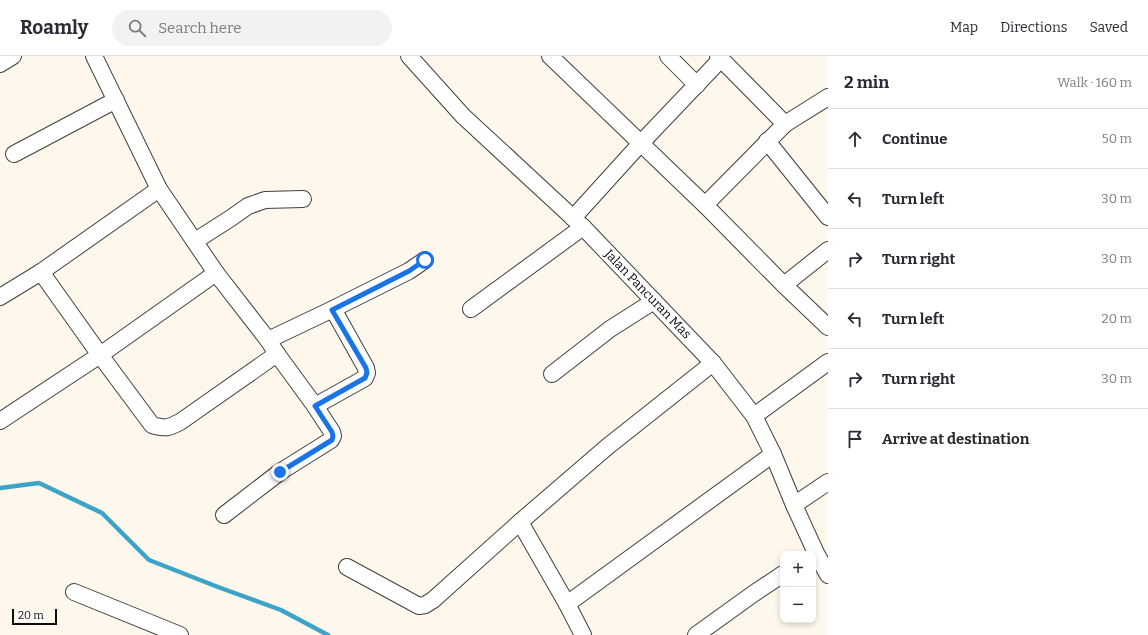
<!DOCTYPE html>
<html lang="en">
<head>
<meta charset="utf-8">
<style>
  body { margin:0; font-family:Bitter,serif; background:#f2f2f3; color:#2b2b33 }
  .controls { position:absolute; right:12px; bottom:12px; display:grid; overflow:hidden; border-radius:8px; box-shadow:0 2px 6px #0003 }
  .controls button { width:36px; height:36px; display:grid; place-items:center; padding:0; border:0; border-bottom:1px solid #e1e1e2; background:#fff; color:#2b2b33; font:20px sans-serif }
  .scale { position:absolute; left:12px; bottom:10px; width:45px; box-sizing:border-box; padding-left:4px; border:2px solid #0c0c0c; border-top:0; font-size:11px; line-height:14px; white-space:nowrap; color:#0c0c0c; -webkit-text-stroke:3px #fff; paint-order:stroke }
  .stop { position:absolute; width:12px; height:12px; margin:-9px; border:3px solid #1a73e8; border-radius:50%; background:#fff }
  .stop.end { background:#1a73e8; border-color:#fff; box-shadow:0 1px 4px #0008 }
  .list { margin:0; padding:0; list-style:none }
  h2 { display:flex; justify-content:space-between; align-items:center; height:52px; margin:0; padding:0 16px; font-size:17px }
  h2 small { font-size:13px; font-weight:400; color:#7c7c81 }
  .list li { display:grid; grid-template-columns:26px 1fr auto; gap:12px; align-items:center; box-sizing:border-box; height:60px; padding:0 16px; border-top:1px solid #e1e1e2 }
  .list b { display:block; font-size:15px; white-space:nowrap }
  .list em { font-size:13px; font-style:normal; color:#7c7c81 }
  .icon { flex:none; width:22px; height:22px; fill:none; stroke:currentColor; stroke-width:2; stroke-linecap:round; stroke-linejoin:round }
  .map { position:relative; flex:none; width:828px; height:579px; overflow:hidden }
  header { display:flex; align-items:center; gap:24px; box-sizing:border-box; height:56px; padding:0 20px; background:#fff; border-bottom:1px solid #e1e1e2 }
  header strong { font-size:19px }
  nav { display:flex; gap:22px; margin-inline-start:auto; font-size:14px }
  .search { width:280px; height:36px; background:#f2f2f3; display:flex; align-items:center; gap:10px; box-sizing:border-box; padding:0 14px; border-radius:22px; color:#7c7c81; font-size:15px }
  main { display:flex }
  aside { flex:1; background:#fff }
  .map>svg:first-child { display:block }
</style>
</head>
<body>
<header>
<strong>Roamly</strong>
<div class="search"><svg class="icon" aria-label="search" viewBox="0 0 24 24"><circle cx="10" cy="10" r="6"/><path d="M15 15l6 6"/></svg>Search here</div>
<nav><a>Map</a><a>Directions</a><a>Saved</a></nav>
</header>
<main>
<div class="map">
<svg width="828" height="579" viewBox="0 0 828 579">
  <rect width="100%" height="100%" fill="#fef8ec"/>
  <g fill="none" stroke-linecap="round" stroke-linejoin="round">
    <path stroke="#3ca4c8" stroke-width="4.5" d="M0,432L39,427L102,457L149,504L218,531L281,554L328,579"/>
    <defs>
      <g id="street">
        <path d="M94,0L159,133L216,217L268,284L277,298L315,350L332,376L333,380L331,384L280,416L224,459"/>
        <path d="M409,0L463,60L583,171L713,307L754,360L773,398L794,449L816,497L828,519"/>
        <path d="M550,0L705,149L784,229L828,271"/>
        <path d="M668,0L697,29"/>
        <path d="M718,0L785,68"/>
        <path d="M0,8L13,0"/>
        <path d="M767,85L828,161"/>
        <path d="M14,98L116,44"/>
        <path d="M705,149L785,68L828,41"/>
        <path d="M573,162L641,87L721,3"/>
        <path d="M195,185L231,162L248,150L265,144L303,143"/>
        <path d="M41,216L100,299L152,369C166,373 168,372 180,366L277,298"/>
        <path d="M784,229L828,194"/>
        <path d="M0,241L41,216L159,133"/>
        <path d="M471,253L583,171"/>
        <path d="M268,284L333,253L409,215L425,204"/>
        <path d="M552,318L610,273L654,245"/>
        <path d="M315,350L365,322L367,317L366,312L333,253"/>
        <path d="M754,360L828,306"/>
        <path d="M0,365L100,299L216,217"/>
        <path d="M794,449L828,426"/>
        <path d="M520,466L567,548L773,398"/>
        <path d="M347,511L419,550L425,549L433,544L520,466L607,391L713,307"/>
        <path d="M74,536L180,579"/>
        <path d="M567,548L583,579"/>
        <path d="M696,579L753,538L783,518"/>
      </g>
    </defs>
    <use href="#street" stroke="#3f3f3f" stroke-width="18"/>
    <use href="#street" stroke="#fff" stroke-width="16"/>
  </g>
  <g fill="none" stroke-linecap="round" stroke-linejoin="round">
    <path stroke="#1a73e8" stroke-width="5" d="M280,416L332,384L333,380L332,376L315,350L365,322L367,317L366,312L332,254L409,215L425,204"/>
  </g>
  <g text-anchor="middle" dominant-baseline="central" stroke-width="4" stroke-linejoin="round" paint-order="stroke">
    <g font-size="13" fill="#0c0c0c" stroke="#fff">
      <text transform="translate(648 238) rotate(46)">Jalan Pancuran Mas</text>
    </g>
  </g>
</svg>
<div class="controls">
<button>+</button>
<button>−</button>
</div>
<div class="scale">20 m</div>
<div class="stop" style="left:425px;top:204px"></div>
<div class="stop end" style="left:280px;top:416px"></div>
</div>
<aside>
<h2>2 min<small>Walk · 160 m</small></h2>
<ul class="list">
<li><svg class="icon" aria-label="ahead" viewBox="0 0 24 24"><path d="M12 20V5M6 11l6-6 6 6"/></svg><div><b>Continue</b></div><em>50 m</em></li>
<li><svg class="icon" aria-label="left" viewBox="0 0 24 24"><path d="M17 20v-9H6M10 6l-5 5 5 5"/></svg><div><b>Turn left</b></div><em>30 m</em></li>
<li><svg class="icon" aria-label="right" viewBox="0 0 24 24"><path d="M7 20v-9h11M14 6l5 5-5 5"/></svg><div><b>Turn right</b></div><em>30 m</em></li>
<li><svg class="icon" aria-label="left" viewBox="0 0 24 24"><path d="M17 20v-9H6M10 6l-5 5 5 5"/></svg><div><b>Turn left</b></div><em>20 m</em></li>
<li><svg class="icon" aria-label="right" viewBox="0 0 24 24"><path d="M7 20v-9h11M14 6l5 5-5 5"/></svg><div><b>Turn right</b></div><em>30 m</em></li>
<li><svg class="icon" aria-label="arrive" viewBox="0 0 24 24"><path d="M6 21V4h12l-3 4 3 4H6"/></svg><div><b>Arrive at destination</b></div></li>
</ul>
</aside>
</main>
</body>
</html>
